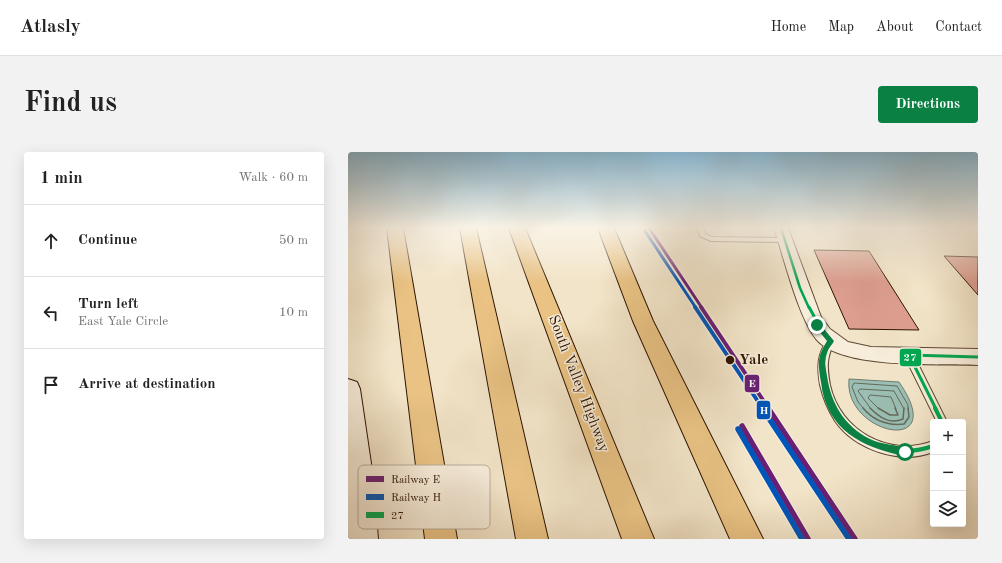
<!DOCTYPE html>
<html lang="en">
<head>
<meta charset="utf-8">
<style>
  body { margin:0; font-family:"Old Standard TT",serif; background:#f2f2f2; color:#222 }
  .controls { position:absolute; right:12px; bottom:12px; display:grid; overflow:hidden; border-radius:4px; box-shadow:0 4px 16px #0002 }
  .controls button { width:36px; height:36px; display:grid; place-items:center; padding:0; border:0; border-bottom:1px solid #e0e0e0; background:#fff; color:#222; font:20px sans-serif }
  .stop { position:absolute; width:12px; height:12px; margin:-9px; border:3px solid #0b8043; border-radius:50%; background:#fff }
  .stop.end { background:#0b8043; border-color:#fff; box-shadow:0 1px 4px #0008 }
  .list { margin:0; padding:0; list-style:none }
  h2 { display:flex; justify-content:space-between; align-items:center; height:52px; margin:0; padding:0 16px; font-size:17px }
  h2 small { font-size:13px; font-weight:400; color:#767676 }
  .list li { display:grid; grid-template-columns:26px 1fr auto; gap:12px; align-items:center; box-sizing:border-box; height:72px; padding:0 16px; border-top:1px solid #e0e0e0 }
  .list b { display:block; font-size:15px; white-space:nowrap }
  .list p { margin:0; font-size:13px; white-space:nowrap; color:#767676 }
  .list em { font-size:13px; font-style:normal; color:#767676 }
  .icon { flex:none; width:22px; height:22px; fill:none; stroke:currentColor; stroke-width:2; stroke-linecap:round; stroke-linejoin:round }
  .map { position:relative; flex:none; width:630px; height:387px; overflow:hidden; border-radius:4px }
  header { display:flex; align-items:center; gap:24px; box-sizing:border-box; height:56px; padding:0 20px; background:#fff; border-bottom:1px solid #e0e0e0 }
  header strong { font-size:19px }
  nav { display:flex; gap:22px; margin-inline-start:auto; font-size:14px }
  .intro { display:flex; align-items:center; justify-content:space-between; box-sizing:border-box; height:96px; padding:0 24px }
  h1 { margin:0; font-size:28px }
  .button { padding:10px 18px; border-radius:4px; background:#0b8043; color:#fff; font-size:14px; font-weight:700 }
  main { display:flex; gap:24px; padding:0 24px }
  aside { flex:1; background:#fff; border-radius:4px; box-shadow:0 4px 16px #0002 }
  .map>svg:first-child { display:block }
</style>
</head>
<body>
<header>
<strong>Atlasly</strong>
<nav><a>Home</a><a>Map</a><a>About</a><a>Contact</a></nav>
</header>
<div class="intro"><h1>Find us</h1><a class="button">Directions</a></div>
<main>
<aside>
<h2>1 min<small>Walk · 60 m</small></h2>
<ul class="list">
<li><svg class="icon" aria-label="ahead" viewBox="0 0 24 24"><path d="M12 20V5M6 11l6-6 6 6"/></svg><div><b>Continue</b></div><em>50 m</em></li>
<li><svg class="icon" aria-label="left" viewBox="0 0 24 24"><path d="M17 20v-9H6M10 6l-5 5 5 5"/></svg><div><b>Turn left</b><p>East Yale Circle</p></div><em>10 m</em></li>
<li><svg class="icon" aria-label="arrive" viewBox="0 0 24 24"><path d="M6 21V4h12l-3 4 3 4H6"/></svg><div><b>Arrive at destination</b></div></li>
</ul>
</aside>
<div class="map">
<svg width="630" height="387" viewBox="0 0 630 387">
  <rect width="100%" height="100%" fill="#f2e4c8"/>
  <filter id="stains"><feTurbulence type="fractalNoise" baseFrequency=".005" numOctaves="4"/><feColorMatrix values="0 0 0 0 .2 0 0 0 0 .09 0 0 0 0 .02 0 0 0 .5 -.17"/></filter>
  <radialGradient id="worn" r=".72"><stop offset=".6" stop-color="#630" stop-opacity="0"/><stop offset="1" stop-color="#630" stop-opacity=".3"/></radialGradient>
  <path fill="#9bbfb4" stroke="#6f7a6c" d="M501,227L551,230C603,305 495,283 501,227Z"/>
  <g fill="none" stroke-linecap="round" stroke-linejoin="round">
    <g stroke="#64695a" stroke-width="1">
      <path d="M516,257L510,250L504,235L506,231L549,234L560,253V257"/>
      <path d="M523,257L510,239L512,237L546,239L556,257"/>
      <path d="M531,257L520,246L522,243L543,245L548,257"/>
    </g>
    <g stroke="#64695a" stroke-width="1.5">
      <path d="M515,256C526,269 539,274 556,272L561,265L560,256"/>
      <path d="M522,256C531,265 542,273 555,267L556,256"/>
      <path d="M530,256L542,263H550L547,256"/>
    </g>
  </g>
  <g fill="#dd9e90" stroke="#2d1300">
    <path d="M466,98L521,99L571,178L501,177Z"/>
    <path d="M596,104L630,105V143Z"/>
  </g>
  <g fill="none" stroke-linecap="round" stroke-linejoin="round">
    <defs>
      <g id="lane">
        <path d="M349,76H355L357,82L364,85L437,86L440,88L437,90L363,89L352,84Z"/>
        <path d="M483,186L487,189C478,206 479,215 482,233C492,279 542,306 585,289V300C553,313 507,298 487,269C480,258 475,246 472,233C469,215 469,202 480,187Z"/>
        <path d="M561,199L564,200L599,270H589L556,203L558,200Z"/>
      </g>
      <path id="street" d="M426,76H440L473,165L482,177L500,190L523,195L630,197V213C591,211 494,218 468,187C450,164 436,106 426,76Z"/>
      <path id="secondary" d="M0,227L9,230L12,237L25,325L30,387H0Z"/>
      <g id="highway">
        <path d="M39,76H55L109,387H77Z"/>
        <path d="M112,76H128L200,387H168Z"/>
        <path d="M161,76H177L306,387H274Z"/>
        <path d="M250,76H266L305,169L415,387H382L285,169Z"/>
      </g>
    </defs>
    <use href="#lane" stroke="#5e4732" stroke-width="2"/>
    <use href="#street" stroke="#5e4732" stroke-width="2"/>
    <use href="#secondary" stroke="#2d1300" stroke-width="2"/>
    <use href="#highway" stroke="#2d1300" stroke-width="2"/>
    <use href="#lane" fill="#f7eddb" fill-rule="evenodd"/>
    <use href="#street" fill="#f7eddb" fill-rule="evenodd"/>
    <use href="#secondary" fill="#f7eddb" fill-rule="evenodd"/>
    <use href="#highway" fill="#e9c284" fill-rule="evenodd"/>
    <defs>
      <path id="bus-1-far2" d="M433,76L452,136L461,156"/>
      <g id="bus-1-far1">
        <path d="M461,155L473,177L483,189C470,209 475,236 485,257"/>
        <path d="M588,257L561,203L630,205"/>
      </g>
      <g id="bus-1">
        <path d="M485,256C502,292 549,307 585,294"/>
        <path d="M587,256L594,270"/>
      </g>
    </defs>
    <use href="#bus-1-far2" stroke="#f7eddb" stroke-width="5"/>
    <use href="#bus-1-far1" stroke="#f7eddb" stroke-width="6"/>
    <use href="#bus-1" stroke="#f7eddb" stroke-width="7"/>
    <use href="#bus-1-far2" stroke="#00a651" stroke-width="2.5"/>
    <use href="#bus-1-far1" stroke="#00a651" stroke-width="3"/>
    <use href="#bus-1" stroke="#00a651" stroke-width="4"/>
    <defs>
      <path id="rail-1-far2" d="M301,76L354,156"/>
      <path id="rail-1-far1" d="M353,155L421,257"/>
      <g id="rail-1">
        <path d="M420,256L507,387"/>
        <path d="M394,274L460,387"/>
      </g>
      <path id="rail-2-far2" d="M297,79L348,156"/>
      <path id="rail-2-far1" d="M347,155L415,257"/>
      <g id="rail-2">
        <path d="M414,256L501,387"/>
        <path d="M390,277L454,387"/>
      </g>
    </defs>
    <use href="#rail-1-far2" stroke="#f7eddb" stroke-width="5.5"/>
    <use href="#rail-1-far1" stroke="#f7eddb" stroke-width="7"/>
    <use href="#rail-1" stroke="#f7eddb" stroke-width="8"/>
    <use href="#rail-2-far2" stroke="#f7eddb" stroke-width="5.5"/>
    <use href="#rail-2-far1" stroke="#f7eddb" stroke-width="7"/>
    <use href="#rail-2" stroke="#f7eddb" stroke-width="8"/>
    <use href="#rail-1-far2" stroke="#691f74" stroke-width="3"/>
    <use href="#rail-1-far1" stroke="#691f74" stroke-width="4"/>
    <use href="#rail-1" stroke="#691f74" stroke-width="5.5"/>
    <use href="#rail-2-far2" stroke="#0055b8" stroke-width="3"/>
    <use href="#rail-2-far1" stroke="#0055b8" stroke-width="4"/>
    <use href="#rail-2" stroke="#0055b8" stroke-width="5.5"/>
  </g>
  <linearGradient id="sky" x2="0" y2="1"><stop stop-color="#89b8d3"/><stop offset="0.58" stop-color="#f9f3e6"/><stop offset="1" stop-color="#f9f3e6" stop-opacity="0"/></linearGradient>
  <rect width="630" height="130" fill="url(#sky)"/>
  <path fill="#0b8043" d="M467,171H471L486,189C484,193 479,198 478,202C476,208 478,217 479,224C483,251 496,274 522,287C534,293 548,292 560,297V302L557,304C515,296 478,278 473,230C470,211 469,205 479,189L467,174Z"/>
  <circle fill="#2d1300" stroke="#f7eddb" stroke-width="1.5" cx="382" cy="208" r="5"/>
  <g text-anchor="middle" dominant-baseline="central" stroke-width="3" stroke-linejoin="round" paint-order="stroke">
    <g font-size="15" font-weight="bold" fill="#2d1300" stroke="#f7eddb" text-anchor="start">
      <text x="391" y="208">Yale</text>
    </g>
    <g font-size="15" fill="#2d1300" stroke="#f7eddb">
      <text transform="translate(230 232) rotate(69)">South Valley Highway</text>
    </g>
  </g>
  <rect x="10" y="313" width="132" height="64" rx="6" fill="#f7eddb" stroke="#baac99" stroke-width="1"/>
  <rect x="18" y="324" width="18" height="6" fill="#691f74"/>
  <rect x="18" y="342" width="18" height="6" fill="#0055b8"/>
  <rect x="18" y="360" width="18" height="6" fill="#00a651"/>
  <g font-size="11" fill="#2d1300">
    <text x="43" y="331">Railway E</text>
    <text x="43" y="349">Railway H</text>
    <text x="43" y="367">27</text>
  </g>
  <g stroke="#f7eddb" stroke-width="1.5">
    <rect x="551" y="196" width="23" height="19" rx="4" fill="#00a651"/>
    <rect x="396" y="222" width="16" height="19" rx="4" fill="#691f74"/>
    <rect x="408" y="248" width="15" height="20" rx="4" fill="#0055b8"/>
  </g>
  <g font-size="11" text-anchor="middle" font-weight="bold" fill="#fff">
    <text x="562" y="209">27</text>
    <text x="404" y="235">E</text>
    <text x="416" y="262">H</text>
  </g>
  <rect width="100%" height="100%" filter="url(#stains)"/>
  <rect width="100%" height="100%" fill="url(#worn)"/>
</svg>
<div class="controls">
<button>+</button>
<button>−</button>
<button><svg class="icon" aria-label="layers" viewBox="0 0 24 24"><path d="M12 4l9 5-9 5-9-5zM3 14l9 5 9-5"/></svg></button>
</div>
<div class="stop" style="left:557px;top:300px"></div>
<div class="stop end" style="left:469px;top:173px"></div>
</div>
</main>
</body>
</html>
